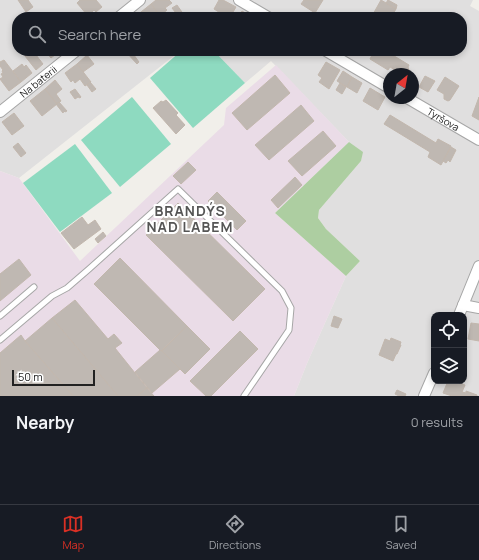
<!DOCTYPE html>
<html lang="en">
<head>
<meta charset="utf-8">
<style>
  body { margin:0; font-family:Manrope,sans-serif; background:#242831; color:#f1f3f6 }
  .controls { position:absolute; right:12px; bottom:12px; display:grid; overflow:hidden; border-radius:8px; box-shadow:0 2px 6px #0003 }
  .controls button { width:36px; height:36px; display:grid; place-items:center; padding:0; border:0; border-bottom:1px solid #363941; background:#171b24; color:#f1f3f6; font:20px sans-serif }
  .compass { position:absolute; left:383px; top:68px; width:36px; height:36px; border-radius:50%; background:#171b24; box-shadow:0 2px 6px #0003; rotate:31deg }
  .scale { position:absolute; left:12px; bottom:10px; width:83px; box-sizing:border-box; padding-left:4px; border:2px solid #222; border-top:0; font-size:11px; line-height:14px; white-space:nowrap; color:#222; -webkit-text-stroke:3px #fff; paint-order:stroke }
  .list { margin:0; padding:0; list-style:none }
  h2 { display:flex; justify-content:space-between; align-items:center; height:52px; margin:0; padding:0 16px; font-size:17px }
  h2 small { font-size:13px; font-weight:400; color:#9ea1a6 }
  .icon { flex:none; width:22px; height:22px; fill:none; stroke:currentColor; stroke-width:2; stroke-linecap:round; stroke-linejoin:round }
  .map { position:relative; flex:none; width:479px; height:396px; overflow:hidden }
  .search { position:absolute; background:#171b24; box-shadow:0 2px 6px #0003; left:12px; right:12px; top:12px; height:44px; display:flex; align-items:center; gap:10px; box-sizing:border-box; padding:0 14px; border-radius:16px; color:#9ea1a6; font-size:15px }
  .sheet { height:108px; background:#171b24 }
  nav { display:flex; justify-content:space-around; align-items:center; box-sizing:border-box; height:56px; border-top:1px solid #363941; background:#171b24; font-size:11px; color:#9ea1a6 }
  nav a { display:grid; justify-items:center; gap:2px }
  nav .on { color:#d93025 }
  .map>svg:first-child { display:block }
</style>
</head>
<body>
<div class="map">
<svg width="479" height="396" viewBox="0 0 479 396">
  <rect width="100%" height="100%" fill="#f1efea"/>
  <path fill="#e0dfdf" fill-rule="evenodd" d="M0,0H473L470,6L479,11V396H294L308,361L346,276L360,261L326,229L318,218L319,210L361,161L362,152L349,142L271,61L245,83L214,51H462V17H17V51H180L19,178L0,171ZM389,74H413V98H389ZM434,315H464V381H434Z"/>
  <path fill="#eadce7" d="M276,65L349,142L275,213L346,276L308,361L294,396H0V171L19,178L80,261L224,125L226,108Z"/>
  <path fill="#adcea1" d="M349,142L363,152L361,161L319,210L318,218L326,229L360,261L346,276L275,213Z"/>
  <g fill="#8edac0">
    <path d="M181,51H214L245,83L193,128L150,78Z"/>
    <path d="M132,97L171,144L120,187L81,140Z"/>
    <path d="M75,144L112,193L60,232L23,183Z"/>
  </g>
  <g fill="#bfb8b2" stroke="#c2b7ad">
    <path d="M18,0H28L33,7L26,12Z"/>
    <path d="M80,0H96L102,7L96,12L94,10L88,16L77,3Z"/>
    <path d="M156,0H169L172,3L165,8L167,10L160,16L151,4Z"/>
    <path d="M219,0H223L236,7L230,17H220L222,14L214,9Z"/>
    <path d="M304,0H323L315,13L301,4Z"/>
    <path d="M381,0L396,9L391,17H374L372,16Z"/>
    <path d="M388,0L397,5L396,9L386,3Z"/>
    <path d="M151,4L159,15L156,17H137L136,16Z"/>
    <path d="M177,5L184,15L182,17H179L172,8Z"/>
    <path d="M242,11L252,17H238Z"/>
    <path d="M31,51H33L43,64L36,70L25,56Z"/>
    <path d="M45,51H60L51,58Z"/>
    <path d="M129,51H131L139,62L137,64L127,53Z"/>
    <path d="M374,51H386L409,65L408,67L409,70L406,71L405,74H402L390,67L388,70L370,59Z"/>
    <path d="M87,55L94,64L83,72L77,64Z"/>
    <path d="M4,60L21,82L9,91L0,79L3,77L1,74L3,73L2,71L3,70L0,66V62Z"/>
    <path d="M326,62L340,70L329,89L319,82L322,78L318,75Z"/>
    <path d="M22,64L24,67L26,65L32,73L21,82L13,71Z"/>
    <path d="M77,64L91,82L85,86L80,79L75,83L73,80L71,82L65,73Z"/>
    <path d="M343,71L352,77L347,87L337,81Z"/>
    <path d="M275,75L290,93L247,130L232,113Z"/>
    <path d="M425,76L435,81L428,92L419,87Z"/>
    <path d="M352,77L362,83L357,93L347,87Z"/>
    <path d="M445,77L459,86L450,100L448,101L444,99V94L437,90Z"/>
    <path d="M55,80L62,89L56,94L61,101L57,104L45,89Z"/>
    <path d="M90,82L96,89L92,92L87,85Z"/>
    <path d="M340,83L346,87L342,94L336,90Z"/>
    <path d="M370,88L385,97L378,110L363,101Z"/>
    <path d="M45,89L57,104L42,116L30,101Z"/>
    <path d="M75,89L81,97L80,98L78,97L75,99L70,92Z"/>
    <path d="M479,97V120L472,116Z"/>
    <path d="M166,100L178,113L176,115L185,125L176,134L153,108L161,101L163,102Z"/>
    <path d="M59,102L67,111L65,112L64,111L63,113L56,104Z"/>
    <path d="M301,105L314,121L269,160L255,145Z"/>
    <path d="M14,113L24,126L12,135L2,122Z"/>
    <path d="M390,115L436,143L438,139L451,146L441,165L428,157L430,152L384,124Z"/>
    <path d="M323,131L336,146L302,176L288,161Z"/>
    <path d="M18,143L26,153L21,157L13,147Z"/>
    <path d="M451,147L456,150L450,162L448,160L446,163L443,161Z"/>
    <path d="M188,162L196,170L181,184L173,176Z"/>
    <path d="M295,177L302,185L278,208L271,200Z"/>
    <path d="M217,192L246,221L237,230L208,201Z"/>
    <path d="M178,203L265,289L233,321L146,235Z"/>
    <path d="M82,217L88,225L95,220L101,229L74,249L61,233Z"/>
    <path d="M103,232L106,236L98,243L95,239Z"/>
    <path d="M120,258L187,326L161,351L94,284Z"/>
    <path d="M19,259L31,275L0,301V274Z"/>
    <path d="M75,300L108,339L114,334L122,343L115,348L147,388L137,396H118L52,318Z"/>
    <path d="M334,316L342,319L338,328L331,326Z"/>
    <path d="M52,318L118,396H73L25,341Z"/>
    <path d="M471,323L479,324V341L468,339Z"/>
    <path d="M187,326L210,349L185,374L162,351Z"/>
    <path d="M240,331L258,349L211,396H206L190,381Z"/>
    <path d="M21,335L25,341L73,396H0V353Z"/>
    <path d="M391,338L401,342L400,345H401L397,354H396L393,361L379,355L385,339L390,341Z"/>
    <path d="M160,350L161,351H162L180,369L152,393L135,372Z"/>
    <path d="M448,381H455L465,385L462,392L466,393V391L477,395V396H452L443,393Z"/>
    <path d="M147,388L154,396H137Z"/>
    <path d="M397,390L406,394L405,396H399L395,394Z"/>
  </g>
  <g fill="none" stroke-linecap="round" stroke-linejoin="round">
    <defs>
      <g id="lane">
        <path d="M0,316L34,287"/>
        <path d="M0,340L52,296L67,288L89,269L178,189L282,291L291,308L289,330L244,396"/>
      </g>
      <g id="street">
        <path d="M239,0L268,17"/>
        <path d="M119,17L140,0"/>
        <path d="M326,51L389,88"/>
        <path id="s1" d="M407,98L479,140"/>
        <path id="s2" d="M0,112L76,51"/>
        <path d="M463,305L479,308"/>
        <path d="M459,315L479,266"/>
        <path d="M424,396L434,373"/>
      </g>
    </defs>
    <use href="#lane" stroke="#a6a6a6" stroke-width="7"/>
    <use href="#street" stroke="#a6a6a6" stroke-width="12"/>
    <use href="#lane" stroke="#fff" stroke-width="5"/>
    <use href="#street" stroke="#fff" stroke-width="10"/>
  </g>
  <g text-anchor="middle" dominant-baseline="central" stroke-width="4" stroke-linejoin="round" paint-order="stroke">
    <g font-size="10" fill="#222" stroke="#fff">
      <text stroke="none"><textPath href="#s2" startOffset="49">Na baterii</textPath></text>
      <text stroke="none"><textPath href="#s1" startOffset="42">Tyršova</textPath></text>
    </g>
    <g font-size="14" font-weight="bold" letter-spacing="1" fill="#555" stroke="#fff">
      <text x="190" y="210">BRANDÝS<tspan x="190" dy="16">NAD LABEM</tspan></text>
    </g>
  </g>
</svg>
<div class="controls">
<button><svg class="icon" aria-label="locate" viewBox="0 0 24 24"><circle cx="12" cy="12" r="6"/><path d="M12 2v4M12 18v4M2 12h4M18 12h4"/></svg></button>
<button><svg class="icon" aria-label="layers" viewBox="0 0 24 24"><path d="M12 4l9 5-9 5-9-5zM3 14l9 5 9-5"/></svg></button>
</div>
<svg class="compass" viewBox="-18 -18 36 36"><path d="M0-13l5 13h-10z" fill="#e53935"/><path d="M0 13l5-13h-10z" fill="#9ea1a6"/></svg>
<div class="scale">50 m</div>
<div class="search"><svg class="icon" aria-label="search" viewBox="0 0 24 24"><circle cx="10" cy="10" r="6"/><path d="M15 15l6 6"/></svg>Search here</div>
</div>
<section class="sheet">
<h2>Nearby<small>0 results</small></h2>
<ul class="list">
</ul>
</section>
<nav>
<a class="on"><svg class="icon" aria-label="map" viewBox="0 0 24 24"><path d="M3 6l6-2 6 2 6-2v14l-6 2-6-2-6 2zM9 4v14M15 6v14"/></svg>Map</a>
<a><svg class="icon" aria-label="directions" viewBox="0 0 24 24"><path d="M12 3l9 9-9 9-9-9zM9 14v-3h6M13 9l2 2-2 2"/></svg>Directions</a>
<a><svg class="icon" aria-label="saved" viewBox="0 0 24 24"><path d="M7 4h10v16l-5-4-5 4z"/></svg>Saved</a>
</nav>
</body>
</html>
